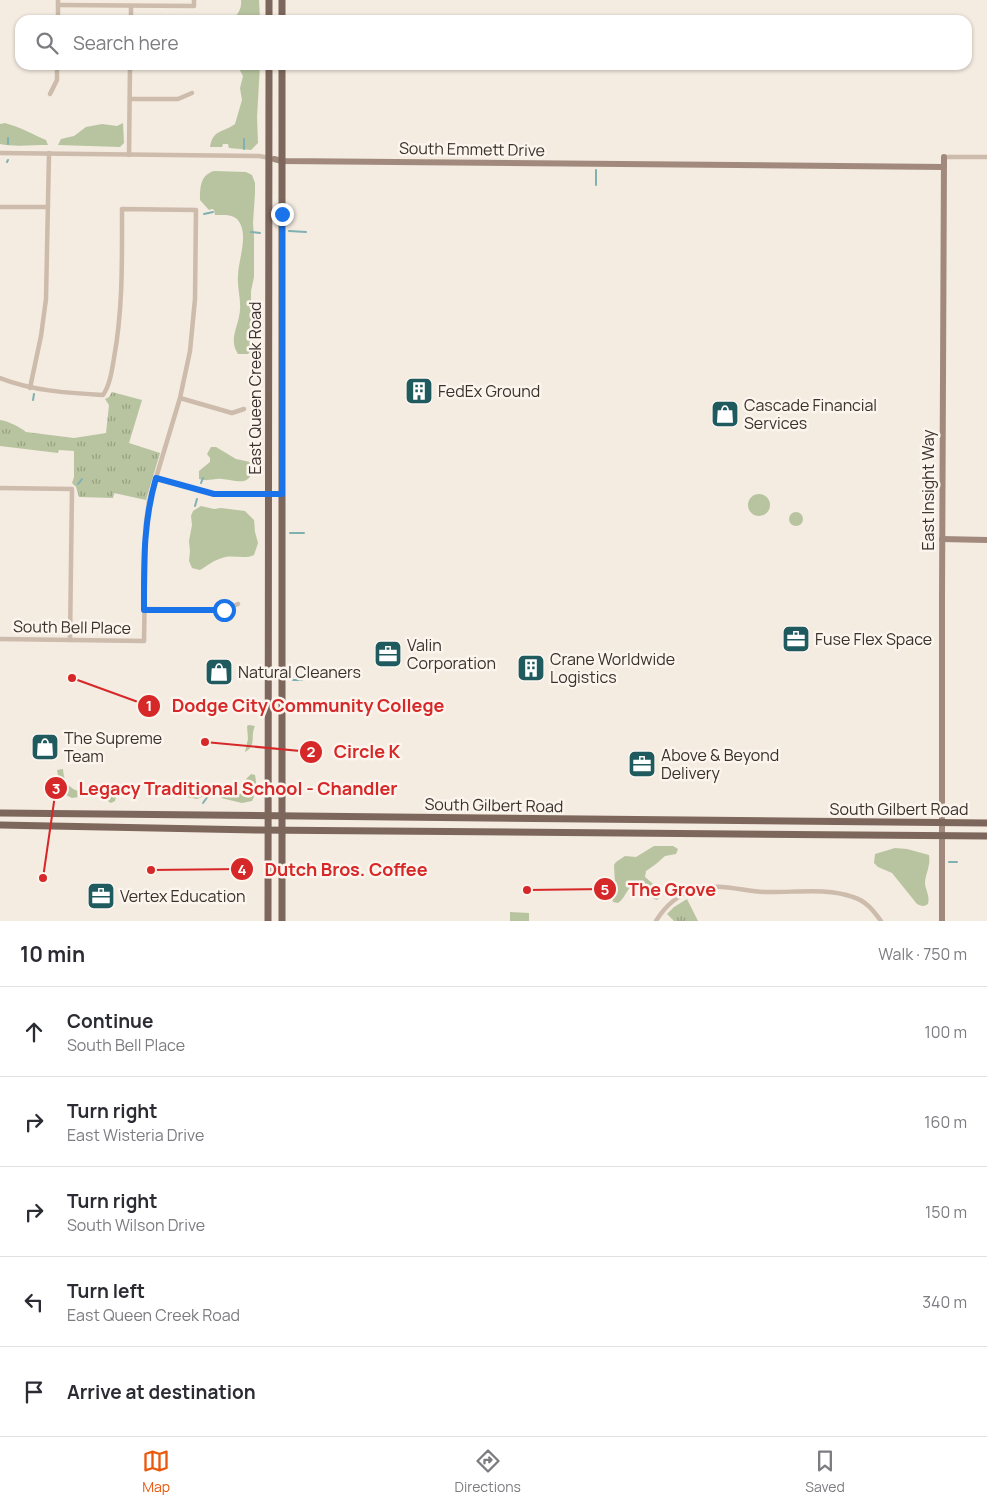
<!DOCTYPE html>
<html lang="en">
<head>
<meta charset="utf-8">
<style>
  body { margin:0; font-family:Manrope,sans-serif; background:#f2f2f3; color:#2b2b33 }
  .stop { position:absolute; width:15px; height:15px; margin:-11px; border:4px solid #1a73e8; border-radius:50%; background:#fff }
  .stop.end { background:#1a73e8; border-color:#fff; box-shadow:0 1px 5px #0008 }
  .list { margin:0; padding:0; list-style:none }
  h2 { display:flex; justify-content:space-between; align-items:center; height:65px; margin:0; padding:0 20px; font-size:21px }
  h2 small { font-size:16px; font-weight:400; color:#7c7c81 }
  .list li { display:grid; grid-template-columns:32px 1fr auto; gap:15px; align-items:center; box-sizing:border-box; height:90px; padding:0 20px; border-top:1px solid #e1e1e2 }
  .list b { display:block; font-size:19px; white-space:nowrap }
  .list p { margin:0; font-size:16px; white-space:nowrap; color:#7c7c81 }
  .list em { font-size:16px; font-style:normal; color:#7c7c81 }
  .icon { flex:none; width:28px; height:28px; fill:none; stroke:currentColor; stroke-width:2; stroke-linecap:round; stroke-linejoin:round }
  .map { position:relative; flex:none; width:987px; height:921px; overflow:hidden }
  .search { position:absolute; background:#fff; box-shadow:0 1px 4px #0004; left:15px; right:15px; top:15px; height:55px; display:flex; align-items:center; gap:12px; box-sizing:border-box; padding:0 18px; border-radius:15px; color:#7c7c81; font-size:19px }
  .sheet { height:515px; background:#fff }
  nav { display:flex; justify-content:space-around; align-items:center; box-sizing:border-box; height:70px; border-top:1px solid #e1e1e2; background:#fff; font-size:14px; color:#7c7c81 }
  nav a { display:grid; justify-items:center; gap:2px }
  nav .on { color:#ea580c }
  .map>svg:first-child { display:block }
</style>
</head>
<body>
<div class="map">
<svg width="987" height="921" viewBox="0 0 987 921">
  <defs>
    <pattern id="park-tufts" width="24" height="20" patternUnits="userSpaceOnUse" patternTransform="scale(1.25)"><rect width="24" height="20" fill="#b8c4a0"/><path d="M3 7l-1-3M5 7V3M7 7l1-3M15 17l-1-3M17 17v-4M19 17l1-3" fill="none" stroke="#97a083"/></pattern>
  </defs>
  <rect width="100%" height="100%" fill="#f4ebe1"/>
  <g fill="#b8c4a0">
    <path d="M241,0H259L260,20H233C238,13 242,9 241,0Z"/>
    <path d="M237,65H260L257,117L258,143L251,150L229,148L228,144H223L222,147H210C213,129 223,133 235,124L242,100L240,88L243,76Z"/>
    <path d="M5,123C20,127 32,134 46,140L48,145C34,145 11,147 0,144V124Z"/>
    <path d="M123,123L124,143L120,147L58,145L61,139L74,136L86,127L102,124L117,126Z"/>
    <path d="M214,171L246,172L252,175L255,183V193L253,223L254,236V277L251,291V317L255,335L253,348L248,354H238C228,339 239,326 240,310C241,299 237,287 238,276C238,260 250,233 237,219C232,214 222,215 215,215L214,210L212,209L209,210L200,200C200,188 200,175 214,171Z"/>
    <path d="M211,447H216L236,459L250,462L253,467C251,488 235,480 222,479C214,478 208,482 199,479V471L210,462V458L207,454Z"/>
    <circle cx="759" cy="505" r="11"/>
    <path d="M201,506L214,509L221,508L245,511L254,520L255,532L258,543L254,555C244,560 233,554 222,558C214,560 207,566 200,570L192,568L189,561L190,551L189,541L192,525L191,516L193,511Z"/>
    <circle cx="796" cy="519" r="7"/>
    <path d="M249,725L255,726C250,736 257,746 245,752L248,739L247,726Z"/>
    <path d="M63,769C64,784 70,789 84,793V796L72,798L62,793L60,788L61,779L58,775L57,770Z"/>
    <path d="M251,774L255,775C257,783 256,794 252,801L242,803L221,798V795L223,793L243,794L246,779Z"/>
    <path d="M110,791H117L115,801L111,803L106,800Z"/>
    <path d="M189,792H203L204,796L197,799L187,797V794Z"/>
    <path d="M654,846H673L678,849L676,854L665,856L656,864L646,871L645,877L660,890L657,895L659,898L657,900L654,899L639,883C627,884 627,897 618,903L613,902L612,898L615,883L614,865L616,862L625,856L636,857Z"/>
    <path d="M895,848L907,849L929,855C931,866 925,874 925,884C926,891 930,896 928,904C924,907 921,906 917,904L892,873L878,867L874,863L875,854Z"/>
    <path d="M510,912L529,913V921H510Z"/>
  </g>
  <g fill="url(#park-tufts)">
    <path d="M112,392L142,400L129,443L160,453L146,500L114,493L113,498L79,497L76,487L72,483L74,477V451L59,450L58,453L0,446V420C8,421 20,427 26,432L74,438L106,433L109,405L105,399L109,397Z"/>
    <path d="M687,899L698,921H674L667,914L674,907Z"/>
  </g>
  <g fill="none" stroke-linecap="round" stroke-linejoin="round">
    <g stroke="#7fb0b2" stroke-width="2">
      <path d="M244,139V149"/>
      <path d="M8,144V138"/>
      <path d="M7,162L8,160"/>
      <path d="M596,185V170"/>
      <path d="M204,214L213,212"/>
      <path d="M289,231L306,232"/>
      <path d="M251,232L260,233"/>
      <path d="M33,400L34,394"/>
      <path d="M254,458H258"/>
      <path d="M201,483L203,478"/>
      <path d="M78,484L82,479"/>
      <path d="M195,506L197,499"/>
      <path d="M290,533H304"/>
      <path d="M254,677L260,675"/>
      <path d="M293,680H302"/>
      <path d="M203,803L208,796"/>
      <path d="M949,862H957"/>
    </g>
    <g stroke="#cdbbac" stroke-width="4.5">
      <path d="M58,5L194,6V0"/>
      <path d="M58,20V0"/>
      <path d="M131,20V6"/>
      <path d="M50,94L57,80V65"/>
      <path d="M130,99H178L192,93"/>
      <path d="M0,153L259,156L270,158"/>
      <path d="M129,155L130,65"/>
      <path d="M944,157H987"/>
      <path d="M0,207H48"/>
      <path d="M0,378C33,391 68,393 103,395C110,385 112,370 114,358C123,309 122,259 122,209L196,210L195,299L190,351L180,398L149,501L146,522L144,641L0,639"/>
      <path d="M30,388L41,336L46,299L49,153"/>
      <path d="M180,398L232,413L244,409"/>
      <path d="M156,478L214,494H282"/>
      <path d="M0,488L72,489L70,640"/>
      <path d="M144,609L224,610L238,604"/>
      <path d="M656,921C665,906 676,896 693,890C716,882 742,891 765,892C793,893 826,887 853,897C866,901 873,910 881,921"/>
    </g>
    <g stroke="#a18a7d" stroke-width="6">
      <path d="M274,159L282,161L944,167"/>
      <path d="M942,539L987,540"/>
      <path d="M942,921V597L944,157"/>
    </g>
    <g stroke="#7d675c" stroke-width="7">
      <path d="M269,20V0"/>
      <path d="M282,20V0"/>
      <path d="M282,65V921"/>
      <path d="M0,813L987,823"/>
      <path d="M0,825L256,830L987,836"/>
      <path d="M268,921L269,65"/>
    </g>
  </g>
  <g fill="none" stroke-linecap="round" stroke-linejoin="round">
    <path stroke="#1a73e8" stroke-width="6" d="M224,610H144C144,563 143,523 156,478L214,494H282V214"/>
  </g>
  <defs>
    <symbol id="building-square" viewBox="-11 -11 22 22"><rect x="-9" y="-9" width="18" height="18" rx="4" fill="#1f5a5e" stroke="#fbf5ee"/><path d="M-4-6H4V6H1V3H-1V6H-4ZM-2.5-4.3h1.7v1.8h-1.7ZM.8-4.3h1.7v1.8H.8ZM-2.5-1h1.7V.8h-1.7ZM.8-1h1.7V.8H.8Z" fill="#fff"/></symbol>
    <symbol id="shop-square" viewBox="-11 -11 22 22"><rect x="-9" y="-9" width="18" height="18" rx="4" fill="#1f5a5e" stroke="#fbf5ee"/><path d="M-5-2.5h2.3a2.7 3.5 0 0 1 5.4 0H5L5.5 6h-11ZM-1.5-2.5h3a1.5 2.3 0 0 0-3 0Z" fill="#fff"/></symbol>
    <symbol id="office-square" viewBox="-11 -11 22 22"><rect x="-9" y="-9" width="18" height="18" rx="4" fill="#1f5a5e" stroke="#fbf5ee"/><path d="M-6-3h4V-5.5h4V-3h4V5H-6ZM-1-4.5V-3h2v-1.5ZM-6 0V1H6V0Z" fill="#fff"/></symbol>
  </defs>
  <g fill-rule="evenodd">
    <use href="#building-square" x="403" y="375" width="32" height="32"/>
    <use href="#shop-square" x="709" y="398" width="32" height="32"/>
    <use href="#office-square" x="780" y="623" width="32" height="32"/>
    <use href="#office-square" x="372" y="638" width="32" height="32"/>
    <use href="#building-square" x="515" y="652" width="32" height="32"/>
    <use href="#shop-square" x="203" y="656" width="32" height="32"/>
    <use href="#shop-square" x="29" y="731" width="32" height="32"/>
    <use href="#office-square" x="626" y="748" width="32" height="32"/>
    <use href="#office-square" x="85" y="880" width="32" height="32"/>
  </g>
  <g text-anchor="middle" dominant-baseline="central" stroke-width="5" stroke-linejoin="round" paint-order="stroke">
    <g font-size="16" fill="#3b302b" stroke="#fbf5ee">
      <text transform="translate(472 149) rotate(1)">South Emmett Drive</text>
      <text transform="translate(255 388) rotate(-90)">East Queen Creek Road</text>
      <text transform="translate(928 490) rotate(-90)">East Insight Way</text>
      <text transform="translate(72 627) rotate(1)">South Bell Place</text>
      <text transform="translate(494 805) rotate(1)">South Gilbert Road</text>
      <text x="899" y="809">South Gilbert Road</text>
    </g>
    <g font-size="16" fill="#3b302b" stroke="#fbf5ee" text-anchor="start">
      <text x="438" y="391">FedEx Ground</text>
      <text x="744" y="405">Cascade Financial<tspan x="744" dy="18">Services</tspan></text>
      <text x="815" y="639">Fuse Flex Space</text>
      <text x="407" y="645">Valin<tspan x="407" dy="18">Corporation</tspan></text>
      <text x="550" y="659">Crane Worldwide<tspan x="550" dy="18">Logistics</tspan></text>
      <text x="238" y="672">Natural Cleaners</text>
      <text x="64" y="738">The Supreme<tspan x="64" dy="18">Team</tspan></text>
      <text x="661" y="755">Above &amp; Beyond<tspan x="661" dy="18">Delivery</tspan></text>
      <text x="120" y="896">Vertex Education</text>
    </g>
  </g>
  <path fill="none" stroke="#d62828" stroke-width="2" d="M72 678L149 706M205 742L311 752M43 878L56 788M151 870L242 869M527 890L605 889"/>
  <g fill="#d62828" stroke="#fbf5ee" stroke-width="2">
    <circle cx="72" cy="678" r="5"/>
    <circle cx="205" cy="742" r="5"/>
    <circle cx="43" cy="878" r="5"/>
    <circle cx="151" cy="870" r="5"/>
    <circle cx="527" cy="890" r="5"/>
    <circle cx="149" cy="706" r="12"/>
    <circle cx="311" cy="752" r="12"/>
    <circle cx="56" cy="788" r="12"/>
    <circle cx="242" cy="869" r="12"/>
    <circle cx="605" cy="889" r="12"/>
  </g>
  <g font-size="15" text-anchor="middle" font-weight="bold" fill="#fff">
    <text x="149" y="711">1</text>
    <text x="311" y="757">2</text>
    <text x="56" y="794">3</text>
    <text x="242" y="875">4</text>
    <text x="605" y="895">5</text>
  </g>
  <g font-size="18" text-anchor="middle" font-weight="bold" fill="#d62828" stroke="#fbf5ee" stroke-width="5" stroke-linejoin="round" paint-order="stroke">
    <text x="308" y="712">Dodge City Community College</text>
    <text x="367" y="758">Circle K</text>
    <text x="238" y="795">Legacy Traditional School - Chandler</text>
    <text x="346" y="876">Dutch Bros. Coffee</text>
    <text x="672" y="896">The Grove</text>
  </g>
</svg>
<div class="stop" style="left:224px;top:610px"></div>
<div class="stop end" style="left:282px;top:214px"></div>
<div class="search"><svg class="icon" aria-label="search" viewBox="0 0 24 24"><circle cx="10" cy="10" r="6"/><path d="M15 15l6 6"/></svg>Search here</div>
</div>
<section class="sheet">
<h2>10 min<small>Walk · 750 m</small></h2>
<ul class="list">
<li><svg class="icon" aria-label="ahead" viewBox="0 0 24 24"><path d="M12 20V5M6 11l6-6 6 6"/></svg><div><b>Continue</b><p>South Bell Place</p></div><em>100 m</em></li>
<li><svg class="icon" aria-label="right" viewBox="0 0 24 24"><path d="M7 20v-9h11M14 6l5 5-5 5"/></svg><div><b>Turn right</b><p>East Wisteria Drive</p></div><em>160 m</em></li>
<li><svg class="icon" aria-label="right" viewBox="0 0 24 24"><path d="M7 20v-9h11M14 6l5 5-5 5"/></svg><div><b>Turn right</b><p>South Wilson Drive</p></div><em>150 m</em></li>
<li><svg class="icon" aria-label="left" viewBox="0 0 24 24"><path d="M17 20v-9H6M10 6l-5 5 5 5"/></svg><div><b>Turn left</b><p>East Queen Creek Road</p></div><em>340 m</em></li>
<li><svg class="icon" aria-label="arrive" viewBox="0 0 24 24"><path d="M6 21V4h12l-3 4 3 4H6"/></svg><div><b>Arrive at destination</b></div></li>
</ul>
</section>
<nav>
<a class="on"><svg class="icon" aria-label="map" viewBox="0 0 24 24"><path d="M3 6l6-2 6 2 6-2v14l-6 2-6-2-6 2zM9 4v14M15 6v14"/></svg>Map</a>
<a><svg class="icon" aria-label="directions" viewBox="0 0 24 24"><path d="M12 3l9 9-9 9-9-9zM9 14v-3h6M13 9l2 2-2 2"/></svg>Directions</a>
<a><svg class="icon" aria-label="saved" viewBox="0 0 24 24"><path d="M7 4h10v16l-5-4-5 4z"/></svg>Saved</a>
</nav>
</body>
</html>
